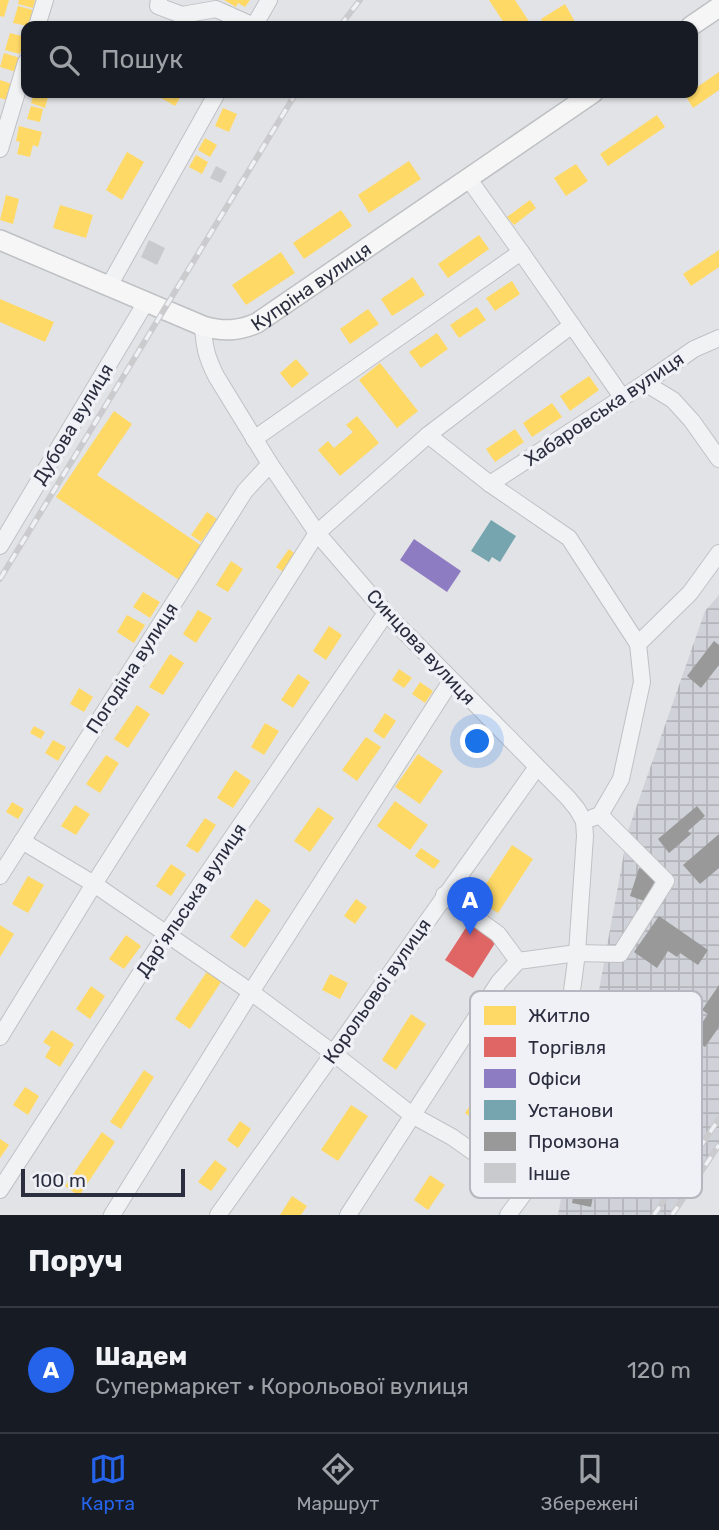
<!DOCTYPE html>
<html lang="uk">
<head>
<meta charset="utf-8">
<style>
  body { margin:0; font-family:Rubik,sans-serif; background:#242831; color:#f1f3f6 }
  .scale { position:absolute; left:21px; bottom:18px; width:164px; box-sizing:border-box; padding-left:7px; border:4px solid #2a2e3f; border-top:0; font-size:19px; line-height:24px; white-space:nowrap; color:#2a2e3f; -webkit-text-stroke:5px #f0f1f6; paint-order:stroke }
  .you { position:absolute; left:478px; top:742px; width:24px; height:24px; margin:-18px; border:5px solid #fff; border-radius:50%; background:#1a73e8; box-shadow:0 0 0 10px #1a73e833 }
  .badge { display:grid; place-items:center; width:46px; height:46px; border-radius:50%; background:#2563eb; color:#fff; font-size:23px; font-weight:700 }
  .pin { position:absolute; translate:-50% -58px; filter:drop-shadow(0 2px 4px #0008) }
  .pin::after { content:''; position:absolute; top:37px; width:24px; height:21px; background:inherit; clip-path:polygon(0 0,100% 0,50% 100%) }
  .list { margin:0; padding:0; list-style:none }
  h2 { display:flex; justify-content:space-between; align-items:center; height:91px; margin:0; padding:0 28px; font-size:30px }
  h2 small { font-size:23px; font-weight:400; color:#9ea1a6 }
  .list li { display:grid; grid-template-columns:46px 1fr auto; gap:21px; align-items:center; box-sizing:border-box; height:126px; padding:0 28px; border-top:2px solid #363941 }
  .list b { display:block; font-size:26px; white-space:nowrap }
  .list p { margin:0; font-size:23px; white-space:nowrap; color:#9ea1a6 }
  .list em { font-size:23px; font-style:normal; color:#9ea1a6 }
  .icon { flex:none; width:38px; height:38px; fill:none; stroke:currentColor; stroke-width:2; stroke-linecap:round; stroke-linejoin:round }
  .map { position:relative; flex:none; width:719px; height:1215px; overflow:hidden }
  .search { position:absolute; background:#171b24; box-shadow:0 2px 5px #0004; left:21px; right:21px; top:21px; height:77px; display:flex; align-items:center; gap:18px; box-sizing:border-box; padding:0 24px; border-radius:14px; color:#9ea1a6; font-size:26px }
  .sheet { height:217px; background:#171b24 }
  nav { display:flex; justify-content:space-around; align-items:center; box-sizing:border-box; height:98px; border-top:2px solid #363941; background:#171b24; font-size:19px; color:#9ea1a6 }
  nav a { display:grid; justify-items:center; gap:4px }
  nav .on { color:#2563eb }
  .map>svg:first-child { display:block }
</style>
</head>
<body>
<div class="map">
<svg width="719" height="1215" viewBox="0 0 719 1215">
  <defs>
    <pattern id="industrial-grid" width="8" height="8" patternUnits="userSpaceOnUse" patternTransform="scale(1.75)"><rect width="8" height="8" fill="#d0d2d9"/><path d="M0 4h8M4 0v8" fill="none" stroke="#b3b5bb"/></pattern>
  </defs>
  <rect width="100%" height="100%" fill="#e2e3e6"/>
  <path fill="url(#industrial-grid)" d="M719,595V1145L671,1215H558L628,831L705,611Z"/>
  <g fill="#ffd966">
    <path d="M0,0H9L4,17L0,16Z"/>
    <path d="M19,0H35L33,8L18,4Z"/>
    <path d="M224,0H250L245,7L238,3L236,7Z"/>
    <path d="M489,0H515L532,26H506Z"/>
    <path d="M565,4L575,22L568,26H545L541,19Z"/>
    <path d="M18,6L33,10L28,26L13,23Z"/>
    <path d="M10,33L25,37L20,54L5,50Z"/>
    <path d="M4,53L20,58L16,72L0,67Z"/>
    <path d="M719,72V90L693,108L685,95L689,93H693V90Z"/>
    <path d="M0,80L12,84L7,100L0,98Z"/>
    <path d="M34,93H49L45,108L31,103Z"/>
    <path d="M160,93H183L175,106L158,96Z"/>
    <path d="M31,106L43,109L40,122L27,119Z"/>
    <path d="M223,108L237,114L229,132L215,126Z"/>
    <path d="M657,115L665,127L608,166L600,154Z"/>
    <path d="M19,126L42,132L38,147L33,145L30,157L17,154L20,142L16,141Z"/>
    <path d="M205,138L217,145L210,157L198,150Z"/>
    <path d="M127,152L144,162L122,200L106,190Z"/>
    <path d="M196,155L208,162L202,174L189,167Z"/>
    <path d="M409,161L421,179L369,213L358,195Z"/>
    <path d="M576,164L588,181L566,196L554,178Z"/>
    <path d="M6,195L19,199L13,224L0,220Z"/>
    <path d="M530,200L536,208L514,225L507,217Z"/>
    <path d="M60,205L93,215L86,238L53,228Z"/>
    <path d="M341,210L352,226L304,259L293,243Z"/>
    <path d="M479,235L489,249L448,278L438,264Z"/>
    <path d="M719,250V267L691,286L683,274Z"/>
    <path d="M281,252L295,273L246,305L232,285Z"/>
    <path d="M413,277L425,295L392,316L381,299Z"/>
    <path d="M512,281L520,294L495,311L486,298Z"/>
    <path d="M0,299L54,322L45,342L0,322Z"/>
    <path d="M477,307L486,320L459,338L450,325Z"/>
    <path d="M368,309L379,324L350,344L340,329Z"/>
    <path d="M437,333L448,349L421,368L409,352Z"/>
    <path d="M296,359L309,374L292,388L280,373Z"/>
    <path d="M380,363L418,411L397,428L359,380Z"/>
    <path d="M589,376L599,390L570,411L560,396Z"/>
    <path d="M552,403L562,417L532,437L523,423Z"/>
    <path d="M114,411L132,424L97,475L202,546L179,580L56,497Z"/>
    <path d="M357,416L379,443L340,476L318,450L328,441L334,448L353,432L346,425Z"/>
    <path d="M515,429L524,442L495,462L486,449Z"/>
    <path d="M207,512L217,519L201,542L191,535Z"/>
    <path d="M289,549L299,557L286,574L276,567Z"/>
    <path d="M231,561L243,569L228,592L216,585Z"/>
    <path d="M143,592L160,602L150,618L133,607Z"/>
    <path d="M198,610L212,618L196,643L183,634Z"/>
    <path d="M127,615L145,625L134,643L117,632Z"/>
    <path d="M329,626L342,635L326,660L313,651Z"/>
    <path d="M170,654L184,663L163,695L149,687Z"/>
    <path d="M399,669L412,678L404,688L392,680Z"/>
    <path d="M298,674L310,682L293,708L281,700Z"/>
    <path d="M420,682L433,691L425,703L412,694Z"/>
    <path d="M79,688L93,697L84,712L70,704Z"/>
    <path d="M137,705L150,714L128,748L114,739Z"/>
    <path d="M385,713L396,721L384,739L373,731Z"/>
    <path d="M265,723L279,731L264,755L251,747Z"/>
    <path d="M34,726L45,732L41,739L30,733Z"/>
    <path d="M366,737L381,747L357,781L342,770Z"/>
    <path d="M53,740L66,747L58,761L45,753Z"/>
    <path d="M418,754L443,771L420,804L395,787Z"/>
    <path d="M106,755L119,763L100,793L86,784Z"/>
    <path d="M235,770L251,781L233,808L217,798Z"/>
    <path d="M395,801L428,825L410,850L377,826Z"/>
    <path d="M12,802L24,809L18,819L6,812Z"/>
    <path d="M75,805L90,814L76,835L61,826Z"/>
    <path d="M318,807L334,818L310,852L294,841Z"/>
    <path d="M205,818L216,825L198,853L186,846Z"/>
    <path d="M512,845L533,859L498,913L476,899Z"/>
    <path d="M421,848L440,861L434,869L415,856Z"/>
    <path d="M171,864L186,874L171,896L156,886Z"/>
    <path d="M28,876L44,885L28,913L12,904Z"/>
    <path d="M256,899L271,910L245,948L230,937Z"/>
    <path d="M356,899L367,907L355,924L344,916Z"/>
    <path d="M0,925L14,934L0,957Z"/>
    <path d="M126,935L141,946L124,969L109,959Z"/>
    <path d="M210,967L225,976L190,1029L175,1019Z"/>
    <path d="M330,974L348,983L340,999L322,990Z"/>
    <path d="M91,986L105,996L90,1019L76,1009Z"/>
    <path d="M411,1014L426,1024L396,1070L382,1060Z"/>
    <path d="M52,1030L74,1044L60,1067L45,1057L51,1047L43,1042Z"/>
    <path d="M144,1070L154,1077L121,1129L110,1122Z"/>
    <path d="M489,1077L507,1089L484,1126L465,1113Z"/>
    <path d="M25,1087L39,1096L28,1115L13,1105Z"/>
    <path d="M351,1105L368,1116L338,1161L321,1150Z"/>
    <path d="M240,1121L251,1129L238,1148L227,1140Z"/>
    <path d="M102,1132L115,1142L79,1196L65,1186Z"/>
    <path d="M0,1139L9,1145L0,1158Z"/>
    <path d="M215,1160L227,1169L211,1191L198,1182Z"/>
    <path d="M430,1175L445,1185L428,1210L414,1200Z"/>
    <path d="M292,1196L307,1206L301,1215H280Z"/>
  </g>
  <path fill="#e06666" d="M469,923L497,940L473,978L445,960Z"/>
  <path fill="#8e7cc3" d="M414,539L461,571L447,592L400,560Z"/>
  <path fill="#76a5af" d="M491,520L516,536L500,562L492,557L489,562L471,551Z"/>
  <g fill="#999">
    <path d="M714,641L719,645V665L701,688L687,676Z"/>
    <path d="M697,806L705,816L688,831L691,834L669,853L658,839Z"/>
    <path d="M719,834V868L700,884L683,865Z"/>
    <path d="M639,868L657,874L647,902L630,896Z"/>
    <path d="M659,916L708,950L698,965L680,953L677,957L668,951L657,968L634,952Z"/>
    <path d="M719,985V1027L705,1047L692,1038L708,1014L702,1010Z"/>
    <path d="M607,990L645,997L622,1119L610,1116L606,1136L591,1134L594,1114H597L600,1098L588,1096Z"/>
    <path d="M582,1147L602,1151L591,1207L572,1203Z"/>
  </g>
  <g fill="#c8cacd">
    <path d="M216,166L227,172L221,183L210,178Z"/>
    <path d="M149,240L165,248L157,265L141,257Z"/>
  </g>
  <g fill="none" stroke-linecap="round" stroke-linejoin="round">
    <defs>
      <g id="minor">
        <path d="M159,0L158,6L182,15L216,9L254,26"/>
        <path d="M37,26L45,0"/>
        <path d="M254,26L269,0"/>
        <path d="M0,149L26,62"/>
        <path d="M468,178L521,252L622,397"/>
        <path d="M109,286L217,93"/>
        <path d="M203,326C204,347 207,358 216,376L270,464L317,533L386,613L568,798L577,809L584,821L585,836L577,953L563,1059L545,1152L528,1188L508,1215"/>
        <path d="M645,383L673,400L692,421L719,459"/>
        <path d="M428,435L490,484L569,538L638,644"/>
        <path d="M254,439L521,252"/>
        <path d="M490,484L645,383L694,349L719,338"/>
        <path d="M0,546L146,302"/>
        <path d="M592,818L600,815L621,779L642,682L638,644L690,593L719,553"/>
        <path d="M22,841L94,884L251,992L333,1053L412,1115L452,1137L527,1190"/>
        <path d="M0,876L245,491L270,464"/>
        <path d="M444,895L498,934L518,961"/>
        <path d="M0,1037L94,884L317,533L428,435L572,325"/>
        <path d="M0,1190L166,934L386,613"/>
        <path d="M112,1215L251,992L451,681"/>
        <path d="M218,1215L537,767"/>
        <path d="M348,1215L499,982L518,961L577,953L620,954L666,881L600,815"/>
      </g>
      <g id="major">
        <path d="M691,26L719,7"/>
        <path id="s1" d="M0,240L203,326C223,332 239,331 257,323L593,93"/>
      </g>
    </defs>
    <use href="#minor" stroke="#c0c1c4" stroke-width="18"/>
    <use href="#major" stroke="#bec0c4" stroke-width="22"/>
    <use href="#minor" stroke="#f1f2f4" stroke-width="16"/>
    <use href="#major" stroke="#f6f6f6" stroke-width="19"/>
    <defs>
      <g id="rail">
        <path d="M340,26L360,0"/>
        <path d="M0,579L296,93"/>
        <path d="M654,1215L719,1119"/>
        <path d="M672,1215L719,1145"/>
      </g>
    </defs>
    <use href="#rail" stroke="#cbcbce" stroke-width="6"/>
    <use href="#rail" stroke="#f0f1f6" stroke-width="3.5" stroke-dasharray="10" stroke-linecap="butt"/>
  </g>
  <g text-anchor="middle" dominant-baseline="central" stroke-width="7" stroke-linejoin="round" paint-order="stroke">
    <g font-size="19" fill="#2a2e3f" stroke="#f0f1f6">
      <text stroke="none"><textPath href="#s1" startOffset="341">Купріна вулиця</textPath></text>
      <text transform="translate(604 409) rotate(-34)">Хабаровська вулиця</text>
      <text transform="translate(73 424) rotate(-59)">Дубова вулиця</text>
      <text transform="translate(421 647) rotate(47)">Синцова вулиця</text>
      <text transform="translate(132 668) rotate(-57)">Погодіна вулиця</text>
      <text transform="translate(191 900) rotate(-56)">Дар’яльська вулиця</text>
      <text transform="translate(377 991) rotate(-55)">Корольової вулиця</text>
    </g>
  </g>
  <rect x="470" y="991" width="232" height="207" rx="10" fill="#f0f1f6" stroke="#b5b6bf" stroke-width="2"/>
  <rect x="484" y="1006" width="32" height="19" fill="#ffd966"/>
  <rect x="484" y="1037" width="32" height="20" fill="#e06666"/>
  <rect x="484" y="1069" width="32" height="19" fill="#8e7cc3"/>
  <rect x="484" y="1100" width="32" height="20" fill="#76a5af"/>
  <rect x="484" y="1132" width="32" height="19" fill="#999"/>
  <rect x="484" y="1163" width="32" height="20" fill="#c8cacd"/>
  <g font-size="19" fill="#2a2e3f">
    <text x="528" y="1022">Житло</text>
    <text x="528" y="1054">Торгівля</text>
    <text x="528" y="1085">Офіси</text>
    <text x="528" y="1117">Установи</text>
    <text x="528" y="1148">Промзона</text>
    <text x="528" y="1180">Інше</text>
  </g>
</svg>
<div class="scale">100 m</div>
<div class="you"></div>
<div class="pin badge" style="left:470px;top:935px">A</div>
<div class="search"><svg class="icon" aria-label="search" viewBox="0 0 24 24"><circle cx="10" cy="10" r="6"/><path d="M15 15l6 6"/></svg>Пошук</div>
</div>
<section class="sheet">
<h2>Поруч<small></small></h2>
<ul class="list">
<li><span class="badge">A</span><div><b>Шадем</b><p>Супермаркет · Корольової вулиця</p></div><em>120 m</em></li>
</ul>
</section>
<nav>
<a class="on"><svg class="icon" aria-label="map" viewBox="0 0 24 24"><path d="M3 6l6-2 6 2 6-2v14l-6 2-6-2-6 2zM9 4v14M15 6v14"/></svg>Карта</a>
<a><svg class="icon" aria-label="directions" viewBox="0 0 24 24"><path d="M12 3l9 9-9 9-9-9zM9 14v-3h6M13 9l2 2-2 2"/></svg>Маршрут</a>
<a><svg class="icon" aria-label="saved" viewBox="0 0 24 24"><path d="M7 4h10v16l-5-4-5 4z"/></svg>Збережені</a>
</nav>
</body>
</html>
